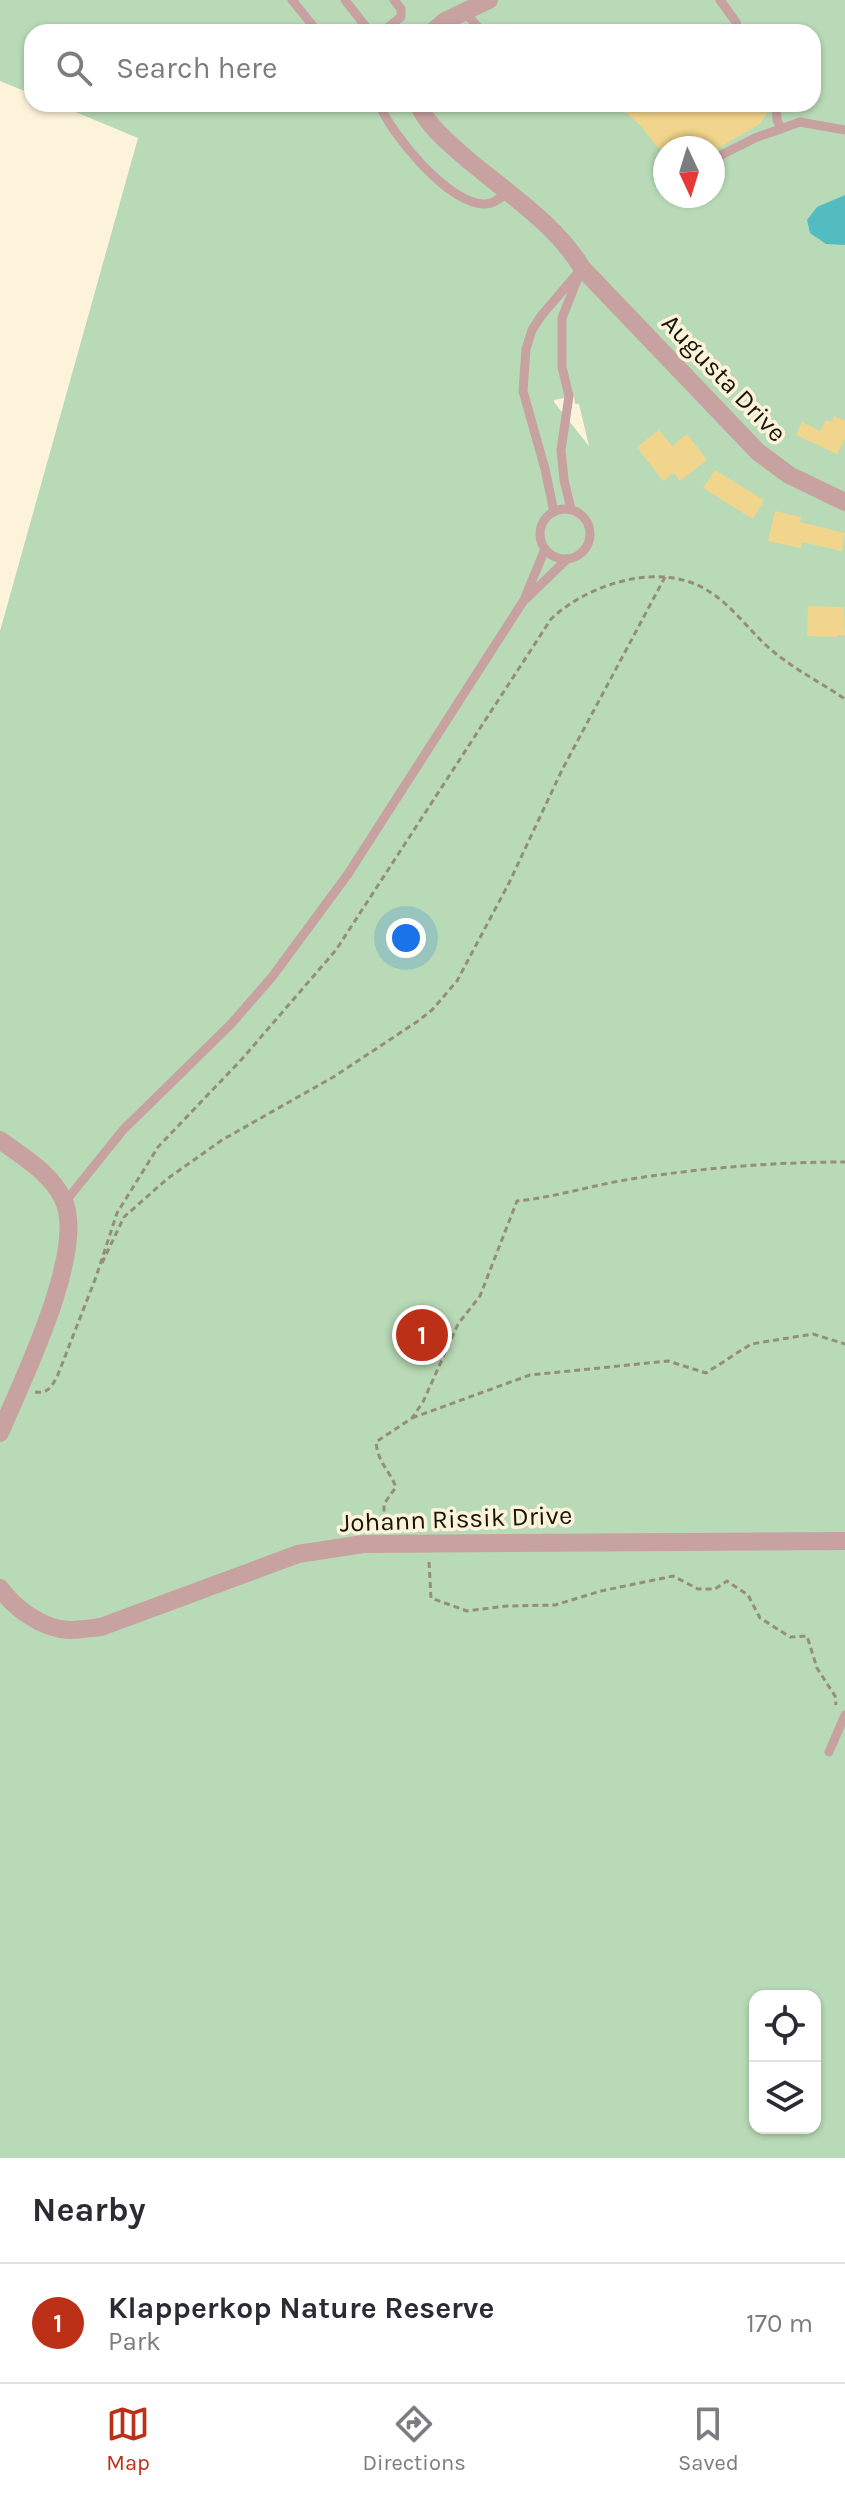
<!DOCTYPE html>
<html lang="en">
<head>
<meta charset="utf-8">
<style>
  body { margin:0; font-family:Karla,sans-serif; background:#f7f7f7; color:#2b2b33 }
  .controls { position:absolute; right:24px; bottom:24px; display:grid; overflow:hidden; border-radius:16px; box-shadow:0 2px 6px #0004 }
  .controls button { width:72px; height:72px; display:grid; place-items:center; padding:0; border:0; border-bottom:2px solid #e1e1e2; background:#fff; color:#2b2b33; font:40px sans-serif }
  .compass { position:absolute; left:653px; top:136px; width:72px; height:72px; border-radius:50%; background:#fff; box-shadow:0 2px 6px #0004; rotate:176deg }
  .you { position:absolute; left:406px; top:938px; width:28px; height:28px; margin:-20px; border:6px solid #fff; border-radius:50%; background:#1a73e8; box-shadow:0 0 0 12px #1a73e833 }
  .badge { display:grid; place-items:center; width:52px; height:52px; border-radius:50%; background:#bc3018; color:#fff; font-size:26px; font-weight:700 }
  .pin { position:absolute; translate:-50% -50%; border:4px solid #fff; box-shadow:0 2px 8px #0006 }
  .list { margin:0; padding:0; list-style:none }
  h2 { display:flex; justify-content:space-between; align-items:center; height:104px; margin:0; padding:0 32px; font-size:34px }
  h2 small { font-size:26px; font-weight:400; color:#7c7c81 }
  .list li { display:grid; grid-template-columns:52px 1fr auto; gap:24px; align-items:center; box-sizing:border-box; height:120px; padding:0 32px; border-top:2px solid #e1e1e2 }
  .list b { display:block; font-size:30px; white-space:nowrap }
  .list p { margin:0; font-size:26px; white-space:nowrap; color:#7c7c81 }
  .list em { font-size:26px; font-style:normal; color:#7c7c81 }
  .icon { flex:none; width:44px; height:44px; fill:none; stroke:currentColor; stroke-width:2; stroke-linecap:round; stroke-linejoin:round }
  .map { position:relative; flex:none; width:845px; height:2158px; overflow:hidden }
  .search { position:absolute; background:#fff; box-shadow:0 2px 6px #0004; left:24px; right:24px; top:24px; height:88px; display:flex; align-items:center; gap:20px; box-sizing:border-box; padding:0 28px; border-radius:24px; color:#7c7c81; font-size:30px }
  .sheet { height:224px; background:#fff }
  nav { display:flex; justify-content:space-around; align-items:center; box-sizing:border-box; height:112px; border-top:2px solid #e1e1e2; background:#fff; font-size:22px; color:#7c7c81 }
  nav a { display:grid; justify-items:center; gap:4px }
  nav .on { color:#bc3018 }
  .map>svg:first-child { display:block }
</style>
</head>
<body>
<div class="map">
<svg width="845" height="2158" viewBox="0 0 845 2158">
  <rect width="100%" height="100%" fill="#fdf3db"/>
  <path fill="#b9dab6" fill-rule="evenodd" d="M0,0H845V2158H0V631L138,138L56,104H813V32H32V94L0,81ZM665,148H713V196H665ZM574,396L575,404H579L589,446L554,402V400ZM755,1996H815V2128H755Z"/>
  <path fill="#52bcc0" d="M845,195V245L826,244L810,233L807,220L817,207Z"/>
  <g fill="#f2d58c">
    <path d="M617,104H767V112L760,124L713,151V148H658L642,127Z"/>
    <path d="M834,416L845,421V439L837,454L796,435L802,422L820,431L826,420L831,422Z"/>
    <path d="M659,430L672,446L687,434L707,460L680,481L674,473L663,481L637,447Z"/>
    <path d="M715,470L764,500L753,519L703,488Z"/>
    <path d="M775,511L801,517L800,522L845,533L842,551L802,542L801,548L768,541Z"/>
    <path d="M808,606L844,607L845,635H837V637L807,636Z"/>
  </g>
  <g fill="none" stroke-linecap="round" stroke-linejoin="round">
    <g stroke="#958e7c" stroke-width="3" stroke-dasharray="6 4" stroke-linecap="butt">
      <path d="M102,1263L124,1217L167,1179L222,1140L335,1076L418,1021L432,1010L457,981L509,883L562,770L665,577"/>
      <path d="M35,1392C48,1394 51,1387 57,1377L96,1277L117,1213L158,1147L242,1059L336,950L551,619C589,583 663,560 710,592C733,607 748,629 768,647C790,667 820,682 845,699"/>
      <path d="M412,1418L530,1375L668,1361L706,1373L751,1344L813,1334L845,1344"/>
      <path d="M395,1528L384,1512V1504L396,1487C388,1468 378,1463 376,1442L412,1418L423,1402L458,1324L480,1296L517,1201C556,1197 593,1185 631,1179C702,1168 774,1162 845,1162"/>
      <path d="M429,1562L431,1598L467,1611L507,1606L555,1605L601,1591L673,1576L698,1589H715L727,1581L748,1595L760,1618L790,1637L807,1636L817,1668L835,1696L836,1705"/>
    </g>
    <g stroke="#c7a2a0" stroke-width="9">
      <path d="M292,0L318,32"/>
      <path d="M345,0L370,32"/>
      <path d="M720,0L736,22L739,32"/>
      <path d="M465,12L482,32"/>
      <path d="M382,32L401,17V9L394,0"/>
      <path d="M379,104C392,135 448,204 485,204C494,204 500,198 507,193"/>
      <path d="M776,104L777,120L781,129"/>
      <path d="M715,158L755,138L800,122L845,130"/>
      <path d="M571,509L564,480L561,450L569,396L562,367V318L579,275"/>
      <circle cx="565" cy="534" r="25"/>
      <path d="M554,512L545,469L523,391L526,349L532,330L541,316L582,268"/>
      <path d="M527,598L567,559"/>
      <path d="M65,1202L123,1130L231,1024L272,977L348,874L524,600L545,549"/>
      <path d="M829,1752L845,1715"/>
    </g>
    <g stroke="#c7a2a0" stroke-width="18">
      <path d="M432,32L445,21L489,0"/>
      <path d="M418,104C429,128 448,142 467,159C506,192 556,224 582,268L758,452L789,475L845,502"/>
      <path d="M0,1140C23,1157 50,1172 63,1199C88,1249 21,1383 0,1433"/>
      <path d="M0,1588C15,1609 43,1629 69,1630C80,1630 91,1628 101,1627L298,1554L363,1544L845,1541"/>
    </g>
  </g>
  <g text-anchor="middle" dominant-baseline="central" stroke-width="7" stroke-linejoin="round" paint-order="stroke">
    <g font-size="26" fill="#19150a" stroke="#fdf3db">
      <text transform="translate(724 378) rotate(46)">Augusta Drive</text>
      <text transform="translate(456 1519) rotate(-2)">Johann Rissik Drive</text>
    </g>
  </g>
</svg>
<div class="controls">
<button><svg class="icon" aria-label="locate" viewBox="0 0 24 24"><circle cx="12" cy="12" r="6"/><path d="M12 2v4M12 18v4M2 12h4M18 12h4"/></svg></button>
<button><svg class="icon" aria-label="layers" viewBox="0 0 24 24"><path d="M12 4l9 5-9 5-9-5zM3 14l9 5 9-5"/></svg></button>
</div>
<svg class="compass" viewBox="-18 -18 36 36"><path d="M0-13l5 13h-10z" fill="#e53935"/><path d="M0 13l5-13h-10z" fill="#7c7c81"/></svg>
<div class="you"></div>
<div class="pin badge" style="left:422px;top:1335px">1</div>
<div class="search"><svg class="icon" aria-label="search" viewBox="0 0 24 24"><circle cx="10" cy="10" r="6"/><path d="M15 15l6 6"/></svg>Search here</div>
</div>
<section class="sheet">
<h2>Nearby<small></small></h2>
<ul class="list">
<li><span class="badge">1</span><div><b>Klapperkop Nature Reserve</b><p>Park</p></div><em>170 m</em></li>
</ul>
</section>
<nav>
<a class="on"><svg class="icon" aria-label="map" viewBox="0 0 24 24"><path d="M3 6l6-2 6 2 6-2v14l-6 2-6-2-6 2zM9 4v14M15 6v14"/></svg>Map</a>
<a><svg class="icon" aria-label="directions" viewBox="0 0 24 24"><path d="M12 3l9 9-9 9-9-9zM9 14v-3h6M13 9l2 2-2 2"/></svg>Directions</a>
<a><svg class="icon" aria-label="saved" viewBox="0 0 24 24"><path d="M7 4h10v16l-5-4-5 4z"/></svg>Saved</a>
</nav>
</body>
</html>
